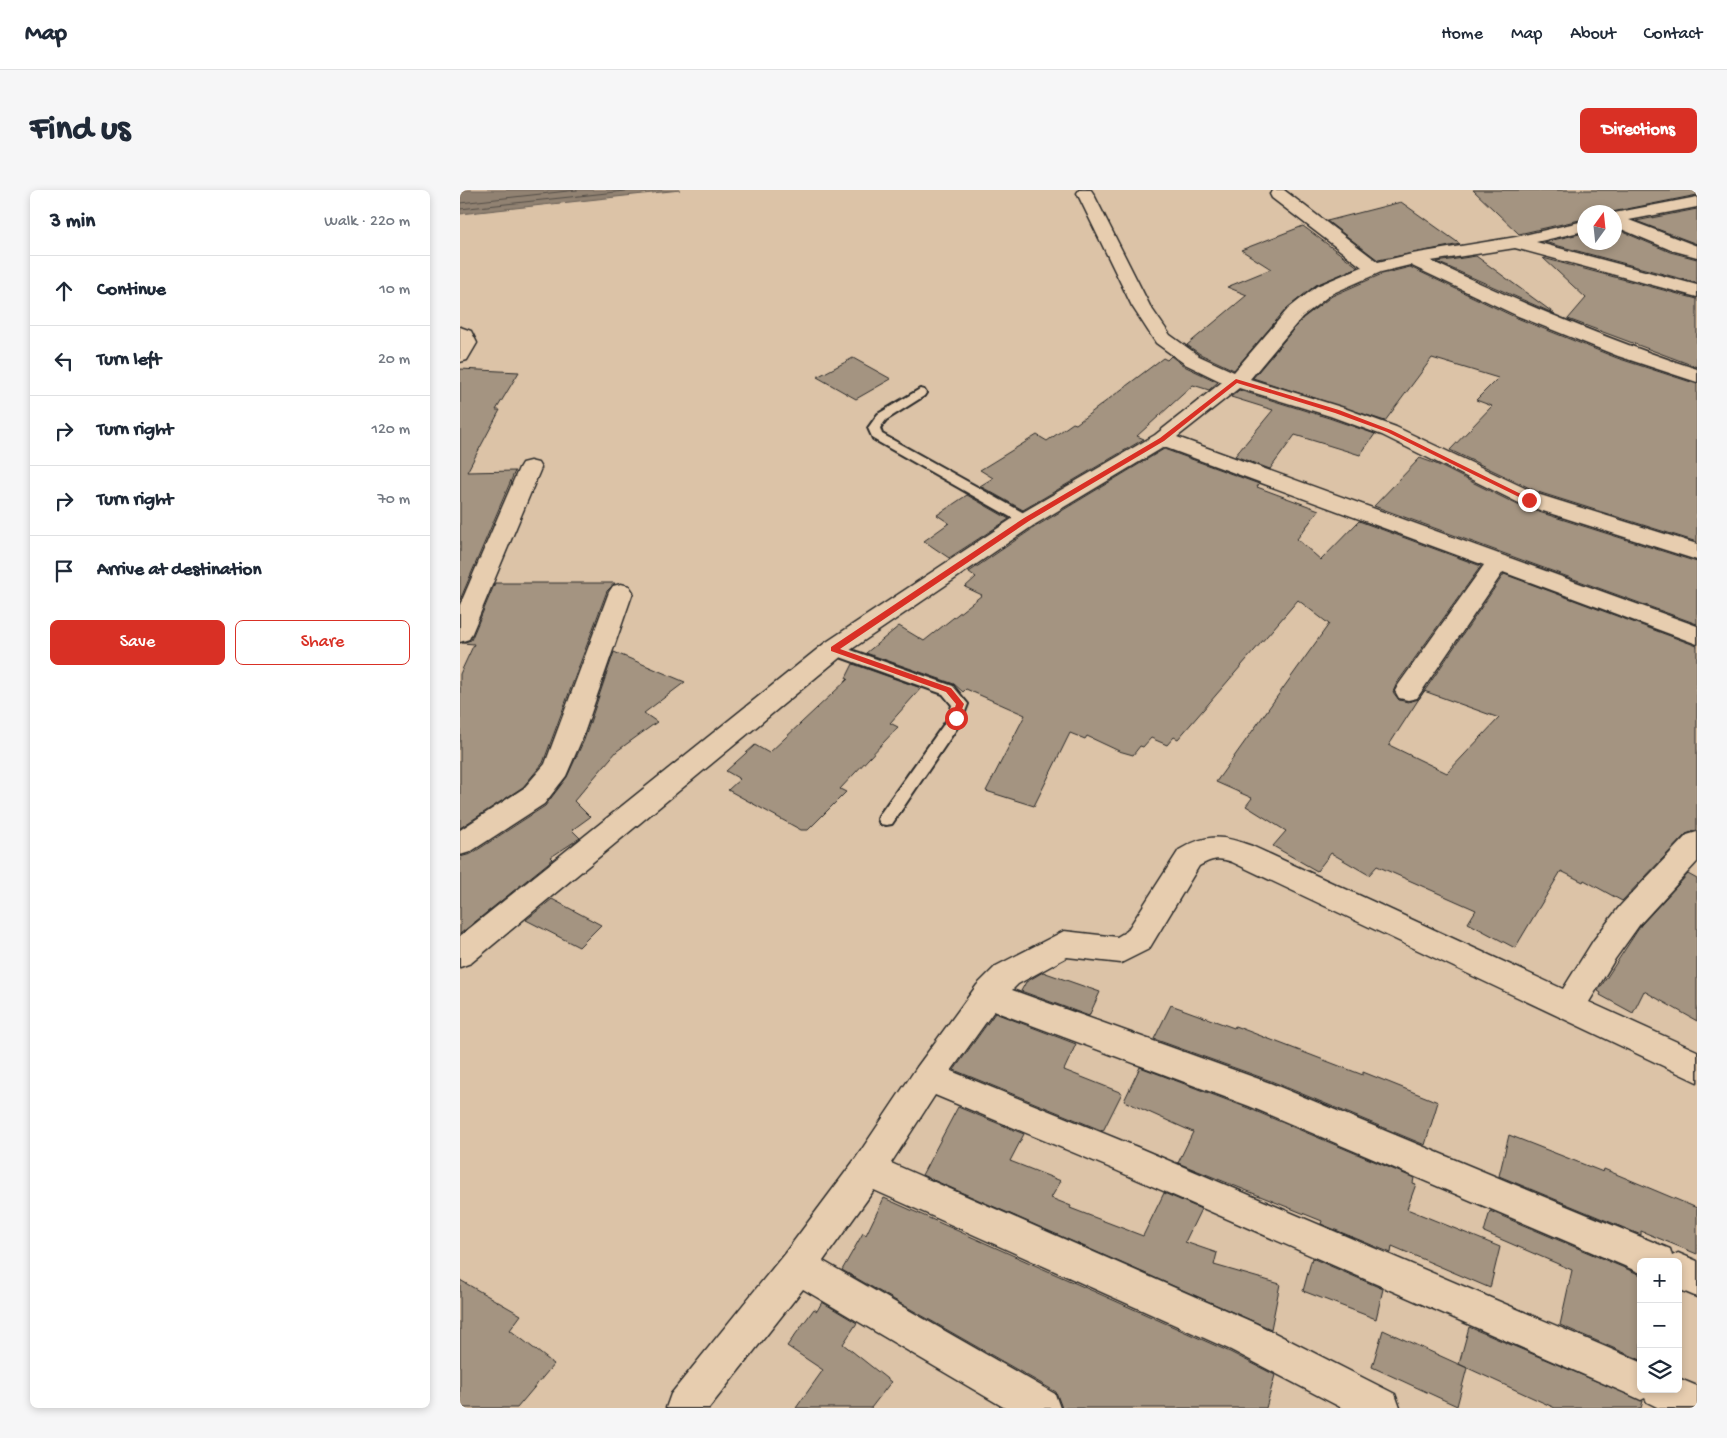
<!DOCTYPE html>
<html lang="en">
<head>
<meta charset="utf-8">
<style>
  body { margin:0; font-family:"Gochi Hand",sans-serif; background:#f6f6f7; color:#1f2937 }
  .controls { position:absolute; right:15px; bottom:15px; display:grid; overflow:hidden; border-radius:8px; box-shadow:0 2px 8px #0003 }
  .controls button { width:45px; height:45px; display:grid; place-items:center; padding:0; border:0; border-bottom:1px solid #e0e1e3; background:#fff; color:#1f2937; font:25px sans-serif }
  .compass { position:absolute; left:1117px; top:15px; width:45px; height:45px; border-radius:50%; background:#fff; box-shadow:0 2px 8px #0003; rotate:15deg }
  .stop { position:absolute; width:15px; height:15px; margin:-11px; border:4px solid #d93025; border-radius:50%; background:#fff }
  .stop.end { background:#d93025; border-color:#fff; box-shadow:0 1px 5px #0008 }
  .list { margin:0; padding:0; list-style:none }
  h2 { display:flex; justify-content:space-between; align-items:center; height:65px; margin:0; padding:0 20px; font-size:21px }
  h2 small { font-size:16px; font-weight:400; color:#747a83 }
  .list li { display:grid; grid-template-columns:32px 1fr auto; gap:15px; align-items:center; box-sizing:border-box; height:70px; padding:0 20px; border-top:1px solid #e0e1e3 }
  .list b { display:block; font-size:19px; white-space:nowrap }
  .list em { font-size:16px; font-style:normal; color:#747a83 }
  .actions { display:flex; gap:10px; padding:15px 20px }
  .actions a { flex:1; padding:11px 0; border:1px solid #d93025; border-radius:8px; text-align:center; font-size:18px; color:#d93025 }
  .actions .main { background:#d93025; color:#fff }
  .icon { flex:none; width:28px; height:28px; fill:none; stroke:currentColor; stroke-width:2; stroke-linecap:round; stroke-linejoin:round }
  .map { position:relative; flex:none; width:1237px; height:1218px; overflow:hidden; border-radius:8px }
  header { display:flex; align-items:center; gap:30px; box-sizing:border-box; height:70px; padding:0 25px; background:#fff; border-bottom:1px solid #e0e1e3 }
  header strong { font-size:24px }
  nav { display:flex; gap:28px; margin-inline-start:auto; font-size:18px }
  .intro { display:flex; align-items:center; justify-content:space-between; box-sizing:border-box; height:120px; padding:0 30px }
  h1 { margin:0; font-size:35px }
  .button { padding:12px 22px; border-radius:8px; background:#d93025; color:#fff; font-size:18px; font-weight:700 }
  main { display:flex; gap:30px; padding:0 30px }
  aside { flex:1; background:#fff; border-radius:8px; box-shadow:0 2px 8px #0003 }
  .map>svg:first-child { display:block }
</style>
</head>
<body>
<header>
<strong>Map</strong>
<nav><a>Home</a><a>Map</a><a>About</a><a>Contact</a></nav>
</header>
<div class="intro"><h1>Find us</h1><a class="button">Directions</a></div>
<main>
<aside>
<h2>3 min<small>Walk · 220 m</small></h2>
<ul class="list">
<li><svg class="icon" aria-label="ahead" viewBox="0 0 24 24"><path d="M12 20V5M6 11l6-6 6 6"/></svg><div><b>Continue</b></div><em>10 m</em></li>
<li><svg class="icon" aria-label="left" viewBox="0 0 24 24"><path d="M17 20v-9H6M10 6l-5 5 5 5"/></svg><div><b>Turn left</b></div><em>20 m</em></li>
<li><svg class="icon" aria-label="right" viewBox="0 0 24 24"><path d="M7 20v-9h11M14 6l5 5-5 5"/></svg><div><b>Turn right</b></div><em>120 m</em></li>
<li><svg class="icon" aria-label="right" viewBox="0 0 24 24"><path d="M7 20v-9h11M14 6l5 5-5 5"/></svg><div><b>Turn right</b></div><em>70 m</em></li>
<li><svg class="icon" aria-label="arrive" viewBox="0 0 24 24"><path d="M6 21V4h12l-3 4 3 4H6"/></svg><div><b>Arrive at destination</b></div></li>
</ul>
<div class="actions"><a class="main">Save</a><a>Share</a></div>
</aside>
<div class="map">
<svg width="1237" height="1218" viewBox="0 0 1237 1218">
  <rect width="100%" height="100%" fill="#dcc3a7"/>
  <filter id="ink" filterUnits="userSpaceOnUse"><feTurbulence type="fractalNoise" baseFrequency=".02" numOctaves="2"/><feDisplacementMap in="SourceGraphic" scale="10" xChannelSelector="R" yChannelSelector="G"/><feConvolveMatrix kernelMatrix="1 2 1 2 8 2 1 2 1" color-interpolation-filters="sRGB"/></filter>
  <g filter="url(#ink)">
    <path fill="#918272" stroke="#685f56" d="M0,0H220L0,24Z"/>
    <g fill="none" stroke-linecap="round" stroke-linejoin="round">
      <g stroke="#544e47" stroke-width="1">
        <path d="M0,13L117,0"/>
        <path d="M0,19L174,0"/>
      </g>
    </g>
    <g fill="#a49481" stroke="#2b2b2b" fill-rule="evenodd">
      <path d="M1013,0H1237V5L1152,22H1124V29L1059,44Z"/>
      <path d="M941,12L1000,54L918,70L867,31Z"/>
      <path d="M1237,19V54L1176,31Z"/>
      <path d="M843,36L898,77L856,95L827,118L774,180L740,164L727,155L787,105L767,97L811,79L781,60Z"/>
      <path d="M1154,38L1210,62L1237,69V93L1084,52L1124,43V52H1154Z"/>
      <path d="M1016,66L1095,124L977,72Z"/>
      <path d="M1083,68L1237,109V177L1108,129L1126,108Z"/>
      <path d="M950,77L1057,128L1157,168L1237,194V352L1078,302L990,260L1032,216L1016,210L1038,188L972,168L925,231L793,188L843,128L872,106L922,84Z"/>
      <path d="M711,166L724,176L758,192L749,200L733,195L677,246L684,249L563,320L520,296L533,288L520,280L577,245L587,251L613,233L616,234L703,168L707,170Z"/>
      <path d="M393,168L431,189L396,209L357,187Z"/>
      <path d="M0,179L59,182L36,220H40L7,282L55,281L0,410Z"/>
      <path d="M779,200L869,228L915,244L900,265L835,245L810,279L775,266L813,220L771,207Z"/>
      <path d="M704,259L799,294L797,297L859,320L837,349L861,370L899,331L1021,376L937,493L933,502L939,510L948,512L959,509L1044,384L1237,456V640L1226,644L1162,711L1124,690L1123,692L1101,681L1055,758L1008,733L1016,720L917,676L909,685L871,663L857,681L813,656L826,641L786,616L792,608L756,592L869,434L838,410L718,549L714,547L707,555L691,548L683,557L680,556L673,565L659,561L627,546L625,549L610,543L574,616L526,601L565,525L506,499L503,502L494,494L406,463L439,436L464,451L522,405L505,397L516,387L509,382L575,337ZM964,501L1039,528L987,583L929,555Z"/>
      <path d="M960,268L976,274L1060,316L1237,372V434L914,316Z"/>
      <path d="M507,305L549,329L489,368L464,351L489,333L477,325Z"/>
      <path d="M35,393H155L147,401L83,573L63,597L0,638V484L14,454L2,453L11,450Z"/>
      <path d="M154,462L225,492L184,523L197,532L157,561L114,611L130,627L112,640L120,648L91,667L93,669L0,744V667L11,664L85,616L107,587L124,550Z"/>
      <path d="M393,474L461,498L430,533L438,537L380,599L386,602L348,640H341L268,600L280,589L266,581L295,555L309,563L388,489L386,488Z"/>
      <path d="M1228,684L1237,689V831L1184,801L1173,823L1140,805L1141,803L1138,801L1181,735Z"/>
      <path d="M92,709L141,735L119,757L66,730Z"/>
      <path d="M583,782L640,802L629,826L561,801L566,792Z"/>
      <path d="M711,815L774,838L775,836L903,885V882L978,912L965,955L811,891L694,849Z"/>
      <path d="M535,823L616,854L604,880L662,903L643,941L494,880Z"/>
      <path d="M680,877L788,918L954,988L953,993L956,994L947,1019L1040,1057L1030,1098L932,1056L931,1063L861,1034L862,1031L718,973L733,942L664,911Z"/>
      <path d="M498,917L564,944L550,971L601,991L591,1008L611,1016L610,1018L683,1046L704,1003L741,1019L725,1052L757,1063L754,1075L820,1094L811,1139L462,985Z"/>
      <path d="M1049,945L1143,982L1144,979L1237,1018V1064L1181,1041V1045L1039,986Z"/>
      <path d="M424,1008L770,1162L815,1185L806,1218H602L596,1202L382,1080L403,1043L406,1045Z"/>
      <path d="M1030,1021L1181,1085V1170L1100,1135L1112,1080L1024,1042Z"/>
      <path d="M852,1068L923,1099L916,1129L843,1101Z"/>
      <path d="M0,1090L61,1125L50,1140L94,1174L57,1218H0Z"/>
      <path d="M362,1112L397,1133L383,1154L431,1192L411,1218H336L363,1180L327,1156L354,1119L357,1121Z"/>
      <path d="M1009,1137L1183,1211L1181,1218H1095L999,1174Z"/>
      <path d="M923,1140L1007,1178L997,1216L912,1177Z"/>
    </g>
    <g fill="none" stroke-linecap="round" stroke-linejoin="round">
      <defs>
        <g id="service">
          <path d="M460,199L464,200L466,203L464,206L426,230L420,238L422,244L571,327L573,330L571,333H561L413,249L408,238L418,224Z"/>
          <path d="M374,454L493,496L508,514L501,532L432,634L426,635L420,634L418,629L420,624L489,527L492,515L483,504L369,463L367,459L369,455Z"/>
        </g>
        <g id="minor">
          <path d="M619,0H631L633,3L690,116L710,145L739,166L774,182L828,119L857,96L902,77L812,8L810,4L814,0H824L918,72L952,64L1056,47L1124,31V41L1076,52L1237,95V107L1055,58L971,71C1059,112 1146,149 1237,179V192L1158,166L1058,126L950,75L921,82L871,104L842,127L790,189L884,218L936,237L1077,304L1237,354V370L1061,314L922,245L870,226L779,198L717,247L1237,436V454L1043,382L957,508L948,510L939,508L935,501L939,494L1024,375L704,257L574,335L383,465L11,773L0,777V746L365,453L558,325L695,245L762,192L725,174L696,153L672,116L617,3Z"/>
          <path d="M1237,7V17L1169,30L1237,56V67L1211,60L1154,36V23Z"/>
          <path d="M0,137L11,141L17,153L7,170L0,172Z"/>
          <path d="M70,271L78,273L81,278L12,443L9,449L0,452V415L59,278L62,273Z"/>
          <path d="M161,394L169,396L173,402L122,549L106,586L84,614L10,662L0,665V640L64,598L85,574L149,402L153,396Z"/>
          <path d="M1237,642V672L1180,734L1155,769L1129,812L1237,861V892L772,672C759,667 751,669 739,676L689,759L661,773L607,767L558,794L552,800L810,893L1210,1059L1212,1066L1218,1063L1237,1071V1107L1218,1099V1072H1181V1083L789,916L534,821L491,881L677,957L1181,1172V1199H1218V1188L1237,1196V1218H1199L1187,1212L1185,1208L1181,1210L1168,1204L653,979L475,905L431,973L797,1134L935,1204L940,1218H882L771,1160L414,1000L363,1071L595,1204L600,1218H545L343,1099L249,1218H206L211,1204L325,1063L396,968L457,877L517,795L536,776L604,741L657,747L667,741L719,660C747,643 762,645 792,656L1103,799L1133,751L1160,716L1227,645Z"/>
        </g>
      </defs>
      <use href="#service" stroke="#2b2b2b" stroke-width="4"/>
      <use href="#minor" stroke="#2b2b2b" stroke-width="3"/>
      <use href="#service" fill="#e7cdaf" fill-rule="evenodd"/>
      <use href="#minor" fill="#e7cdaf" fill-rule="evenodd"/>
    </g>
  </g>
  <path fill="#d93025" d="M776,189L879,220L931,240L1073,310L1067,311L927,242L875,223L777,193L704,251L569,331L380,459L491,498L504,514L498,530L492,528L496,514L486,502L371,461V457L564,328L700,248Z"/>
</svg>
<div class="controls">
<button>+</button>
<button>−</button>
<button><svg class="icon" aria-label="layers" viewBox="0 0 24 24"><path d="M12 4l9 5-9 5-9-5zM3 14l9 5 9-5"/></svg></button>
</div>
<svg class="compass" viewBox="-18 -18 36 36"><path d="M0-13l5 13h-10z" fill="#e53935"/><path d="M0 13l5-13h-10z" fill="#747a83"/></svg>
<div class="stop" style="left:496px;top:528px"></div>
<div class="stop end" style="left:1069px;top:310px"></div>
</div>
</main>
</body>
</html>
